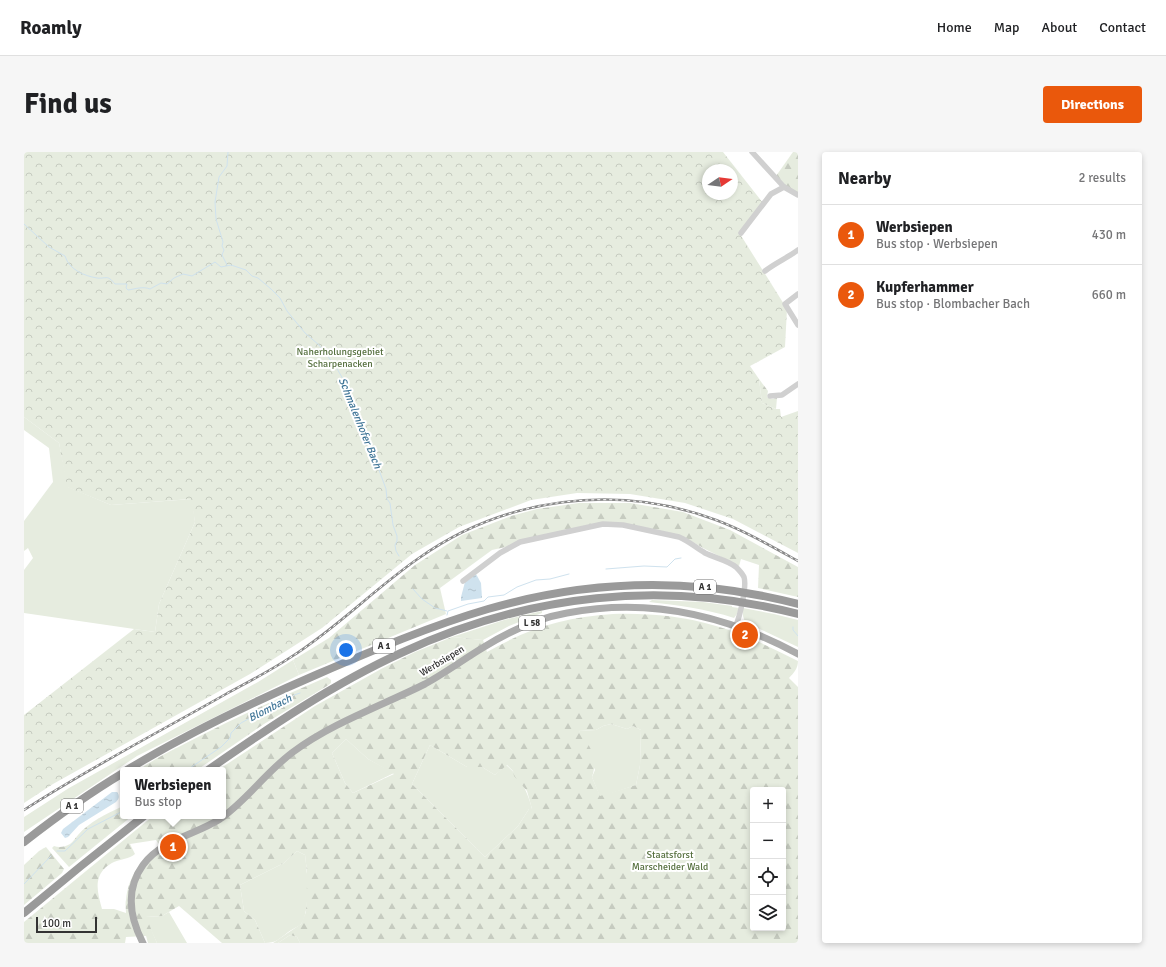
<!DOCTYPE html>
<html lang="en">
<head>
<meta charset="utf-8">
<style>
  body { margin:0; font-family:Signika,sans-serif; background:#f6f6f6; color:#202124 }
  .controls { position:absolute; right:12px; bottom:12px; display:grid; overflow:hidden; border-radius:4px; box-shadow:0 2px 6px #0003 }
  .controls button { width:36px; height:36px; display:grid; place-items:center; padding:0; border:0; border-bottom:1px solid #e0e0e0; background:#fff; color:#202124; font:20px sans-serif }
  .compass { position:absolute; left:678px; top:12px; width:36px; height:36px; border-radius:50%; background:#fff; box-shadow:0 2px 6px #0003; rotate:77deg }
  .scale { position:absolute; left:12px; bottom:10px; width:61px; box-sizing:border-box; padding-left:4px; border:2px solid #333; border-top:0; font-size:11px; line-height:14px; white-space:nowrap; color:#333; -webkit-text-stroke:3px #fff; paint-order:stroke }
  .you { position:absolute; left:322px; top:498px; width:14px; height:14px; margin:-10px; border:3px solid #fff; border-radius:50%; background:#1a73e8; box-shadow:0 0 0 6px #1a73e833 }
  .badge { display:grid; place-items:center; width:26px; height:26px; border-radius:50%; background:#ea580c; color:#fff; font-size:13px; font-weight:700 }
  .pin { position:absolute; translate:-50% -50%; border:2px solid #fff; box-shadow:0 1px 4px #0006 }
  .popup { position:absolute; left:96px; top:615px; width:106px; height:52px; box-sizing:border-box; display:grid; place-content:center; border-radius:4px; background:#fff; filter:drop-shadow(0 1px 3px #0005); font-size:13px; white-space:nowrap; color:#757577 }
  .popup b { font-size:15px; color:#202124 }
  .popup::after { content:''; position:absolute; left:50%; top:100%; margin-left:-8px; border:8px solid transparent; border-top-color:#fff }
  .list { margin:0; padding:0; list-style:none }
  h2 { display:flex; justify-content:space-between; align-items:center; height:52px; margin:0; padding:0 16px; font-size:17px }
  h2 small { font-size:13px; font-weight:400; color:#757577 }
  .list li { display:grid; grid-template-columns:26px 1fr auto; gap:12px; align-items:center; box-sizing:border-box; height:60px; padding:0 16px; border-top:1px solid #e0e0e0 }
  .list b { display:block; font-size:15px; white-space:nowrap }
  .list p { margin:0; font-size:13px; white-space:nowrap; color:#757577 }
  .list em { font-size:13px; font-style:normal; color:#757577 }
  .icon { flex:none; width:22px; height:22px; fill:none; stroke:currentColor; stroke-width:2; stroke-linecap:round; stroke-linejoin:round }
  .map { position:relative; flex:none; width:774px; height:791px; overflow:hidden; border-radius:4px }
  header { display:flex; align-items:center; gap:24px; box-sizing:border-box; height:56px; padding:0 20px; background:#fff; border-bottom:1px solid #e0e0e0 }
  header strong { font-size:19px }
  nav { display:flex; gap:22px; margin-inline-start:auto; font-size:14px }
  .intro { display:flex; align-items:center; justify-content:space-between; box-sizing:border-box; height:96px; padding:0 24px }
  h1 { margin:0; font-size:28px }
  .button { padding:10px 18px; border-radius:4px; background:#ea580c; color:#fff; font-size:14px; font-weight:700 }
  main { display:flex; gap:24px; padding:0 24px }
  aside { flex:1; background:#fff; border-radius:4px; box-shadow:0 2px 6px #0003 }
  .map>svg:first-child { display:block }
</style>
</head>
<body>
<header>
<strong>Roamly</strong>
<nav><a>Home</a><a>Map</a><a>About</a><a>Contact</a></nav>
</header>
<div class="intro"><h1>Find us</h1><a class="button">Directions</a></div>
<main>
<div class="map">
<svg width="774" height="791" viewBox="0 0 774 791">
  <defs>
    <pattern id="forest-firs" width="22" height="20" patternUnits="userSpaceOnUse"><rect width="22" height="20" fill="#e6ecdf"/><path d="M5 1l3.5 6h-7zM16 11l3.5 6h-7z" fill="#c6cbc0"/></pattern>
    <pattern id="park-crowns" width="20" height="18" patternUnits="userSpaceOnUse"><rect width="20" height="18" fill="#e6ecdf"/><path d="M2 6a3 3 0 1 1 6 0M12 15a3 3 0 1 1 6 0" fill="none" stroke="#c6cbc0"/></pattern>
    <pattern id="water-ripples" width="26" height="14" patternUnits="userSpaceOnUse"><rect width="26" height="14" fill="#cfe2ee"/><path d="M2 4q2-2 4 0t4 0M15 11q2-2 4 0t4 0" fill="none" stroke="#b2c2cd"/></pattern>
  </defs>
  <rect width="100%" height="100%" fill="#fff"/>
  <g fill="#e6ecdf">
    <path d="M0,265L35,291L44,335L87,353L168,347L171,370L135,452L131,480L0,461V418L9,406L4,396L0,399V369L29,330L25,296L0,278Z"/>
    <path d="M628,448L679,450L708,454V455L715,456L713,462L710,466C683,457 653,453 625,450Z"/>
    <path d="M719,456L750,462L774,468V495L721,470L719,464Z"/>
    <path d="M518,459V461L485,474L459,488L428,485L480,468Z"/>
    <path d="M269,508L275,523L113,604L0,680V665L45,636L234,530Z"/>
    <path d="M587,572L603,577L609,574L617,578L616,613L612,633L576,645L568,625L571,618L555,579L572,578L579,574Z"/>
    <path d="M322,587L344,607L370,621L329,641L321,631L308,601Z"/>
    <path d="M406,593L443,615H458L471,623L482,613C496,624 504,640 508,657H505L494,674L461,705L388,632Z"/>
    <path d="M273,699L281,703C283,717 287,763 276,773C272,776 266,778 263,781C255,787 252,791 241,791L231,768L220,759L216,733L260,711Z"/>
    <path d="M145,760L163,791H133L121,765L138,764Z"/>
    <path d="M266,783L273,785L276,791H254Z"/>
  </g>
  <g fill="url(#forest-firs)" fill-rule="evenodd">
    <path d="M769,0H774V42L760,33L752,24Z"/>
    <path d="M735,227L744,239L743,245L748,247L753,246L752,257L738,251Z"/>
    <path d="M555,351H606L659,360L706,378L774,415V445L734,436L735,413L717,407L715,414L681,397L660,385L591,371L468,398L416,436L422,462L275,523L269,508L305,486L391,413L438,383L487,364L513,357Z"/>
    <path d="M589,462C624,461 659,464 692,474C721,482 748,496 774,509C774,516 770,521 765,526L774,535V791H276L273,785L266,783L254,791H249L277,772L282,760L283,733L279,727L283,720L281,703L273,699L260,711L216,733L220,759L231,768L241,791H198L155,754L138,764L122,765L133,791H124L122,784L102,785L101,791H0V770L129,664H199V618H194L291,554L357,517L391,500L428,485L459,488L463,500C505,476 541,465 589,462ZM587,572L603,577L609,574L617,578L616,613L612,633L576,644L568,625C575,604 566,595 555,579L572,578L579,574ZM322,587L344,607L370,622L329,641L321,631L308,601ZM406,593L443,615H458L471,623L483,613L489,619L490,624L503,639L508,657H505L494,674L461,705L388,632ZM729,638H759V776H729ZM132,688L136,694C117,705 104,726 102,748C101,752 102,757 102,761L90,757H78C74,742 69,727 82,715C85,713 87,711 90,710C97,707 105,707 111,702L106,692Z"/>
    <path d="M303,525L307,528V531L303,534L240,572L173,618H115C132,605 153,596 172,586C215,564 259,544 303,525Z"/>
    <path d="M99,652V664H108L45,715L28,696L30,694C35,696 41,695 46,692C49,690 51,686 54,683C65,670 82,662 97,655Z"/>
    <path d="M22,695L40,717L38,721L0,753V713L15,699Z"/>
  </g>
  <path fill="url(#park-crowns)" fill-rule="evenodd" d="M0,0H699L739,51L716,82L763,157L761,195L726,214L735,227L738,251L752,257H756L757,265L774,259V401L709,367L661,351L606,342L553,341L507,348L435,375L388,402L298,476L226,522L29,632L0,651V563L110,477L131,480L135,452L171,370L167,347L87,353L43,335L35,291L0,265ZM684,18H708V42H684Z"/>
  <g fill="url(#water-ripples)">
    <path d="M452,422L457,431L458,446L437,449V445L441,430Z"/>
    <path d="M88,640H93C96,644 95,647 92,650L55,673L44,685L41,686L37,681L39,677Z"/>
  </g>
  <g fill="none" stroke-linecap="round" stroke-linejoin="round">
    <g stroke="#cfe2ee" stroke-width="1">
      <path d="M0,72L25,95L41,104C45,118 61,124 73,126C78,127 83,124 86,127C88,128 89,130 91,132H103L102,136L104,138C111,137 119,134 126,137L137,131L143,132L150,126L159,122L168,124L191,110L197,115L207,113L222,118L228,124L234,126L247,137L256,146L263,159L281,181L295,193L312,215L323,234L325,248L332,261L336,273L348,299L362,337L363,347L366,351L369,373L373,384V389L371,393L372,399L375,404"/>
      <path d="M203,113L198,103L200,98L198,94L199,90L192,67L191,50L195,25L203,14L204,0"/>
      <path d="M582,417L620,414L643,415L651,407L657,406"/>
      <path d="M389,437L398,447L411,456L423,459"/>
      <path d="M423,463L424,459L444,452L460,449L464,445L480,443L493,435L512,428L526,427L545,422"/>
      <path d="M769,475V478L774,484"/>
      <path d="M163,618L197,595L206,586L207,581L217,571L237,560L247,558L266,547L270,543L276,541"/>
      <path d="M33,699H41L64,677L99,659"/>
      <path d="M0,732L27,704"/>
    </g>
    <g stroke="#d0d0d0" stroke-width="5.5">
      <path d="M728,0L760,35L774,43"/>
      <path d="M717,81L747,42L760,35"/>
      <path d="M741,119C751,111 763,106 774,98"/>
      <path d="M774,142L761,152L774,173"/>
      <path d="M746,244L758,243L774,232"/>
      <path d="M439,429L476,401L496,390L579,372L599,373L655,385C665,389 672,396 681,401C691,406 703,408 712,415C715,418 718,421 720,425C723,434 716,464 712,473"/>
    </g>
    <path stroke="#ababab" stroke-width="7" d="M119,791C106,766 101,738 119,713C137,688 171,683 196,667C223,648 242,620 269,600C308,571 357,554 401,532C421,521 440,507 460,495C486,479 514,466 543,461C625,445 702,463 774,502"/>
    <g stroke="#9a9a9a" stroke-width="8">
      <path d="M103,618C164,581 229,550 294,522C350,498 406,474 464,457C567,427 671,425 774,452"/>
      <path d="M184,618C246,575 309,532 377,501C504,442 639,427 774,462"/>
      <path d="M0,690C32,665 64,642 99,621"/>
      <path d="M0,761L57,714L120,664"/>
    </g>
    <defs>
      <path id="rail" d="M0,658C65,616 135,580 202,542C224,530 246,519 267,505C313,476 350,437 395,406C481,345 593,331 692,368C721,379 747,394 774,409"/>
    </defs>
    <use href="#rail" stroke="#888" stroke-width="2.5"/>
    <use href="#rail" stroke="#fff" stroke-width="1" stroke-dasharray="3" stroke-linecap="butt"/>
  </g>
  <g text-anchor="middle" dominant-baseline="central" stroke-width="4" stroke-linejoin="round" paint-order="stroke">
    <g fill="#fff" stroke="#707070" stroke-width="1">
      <rect x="670" y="428" width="22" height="14" rx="3"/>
      <rect x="495" y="464" width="26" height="14" rx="3"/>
      <rect x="349" y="487" width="22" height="14" rx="3"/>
      <rect x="37" y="647" width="22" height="14" rx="3"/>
    </g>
    <g font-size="9" font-weight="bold" fill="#333">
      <text x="681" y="435">A 1</text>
      <text x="508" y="471">L 58</text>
      <text x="360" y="494">A 1</text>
      <text x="48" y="654">A 1</text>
    </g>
    <g font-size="10" fill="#56703f" stroke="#fff">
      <text x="316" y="200">Naherholungsgebiet<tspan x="316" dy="12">Scharpenacken</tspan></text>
      <text x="646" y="703">Staatsforst<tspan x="646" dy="12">Marscheider Wald</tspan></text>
    </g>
    <g font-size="10" fill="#333" stroke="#fff">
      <text transform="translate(418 509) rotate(-31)">Werbsiepen</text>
    </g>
    <g font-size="11" font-style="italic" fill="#3f7597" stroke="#fff">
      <text transform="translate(336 271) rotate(68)">Schmalenhofer Bach</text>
      <text transform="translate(246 556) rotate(-27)">Blombach</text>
    </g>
  </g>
</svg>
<div class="controls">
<button>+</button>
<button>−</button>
<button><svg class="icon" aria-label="locate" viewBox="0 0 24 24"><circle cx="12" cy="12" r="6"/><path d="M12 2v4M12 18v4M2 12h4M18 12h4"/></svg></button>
<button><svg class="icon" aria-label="layers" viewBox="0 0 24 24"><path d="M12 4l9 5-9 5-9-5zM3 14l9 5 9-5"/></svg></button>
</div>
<svg class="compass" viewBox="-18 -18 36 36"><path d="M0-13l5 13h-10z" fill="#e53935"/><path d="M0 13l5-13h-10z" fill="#757577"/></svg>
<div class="scale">100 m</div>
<div class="you"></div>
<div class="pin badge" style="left:149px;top:695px">1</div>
<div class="popup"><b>Werbsiepen</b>Bus stop</div>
<div class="pin badge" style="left:721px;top:483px">2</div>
</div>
<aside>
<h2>Nearby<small>2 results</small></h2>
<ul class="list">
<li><span class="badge">1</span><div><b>Werbsiepen</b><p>Bus stop · Werbsiepen</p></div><em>430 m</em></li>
<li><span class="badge">2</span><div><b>Kupferhammer</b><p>Bus stop · Blombacher Bach</p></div><em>660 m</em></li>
</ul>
</aside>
</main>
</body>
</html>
